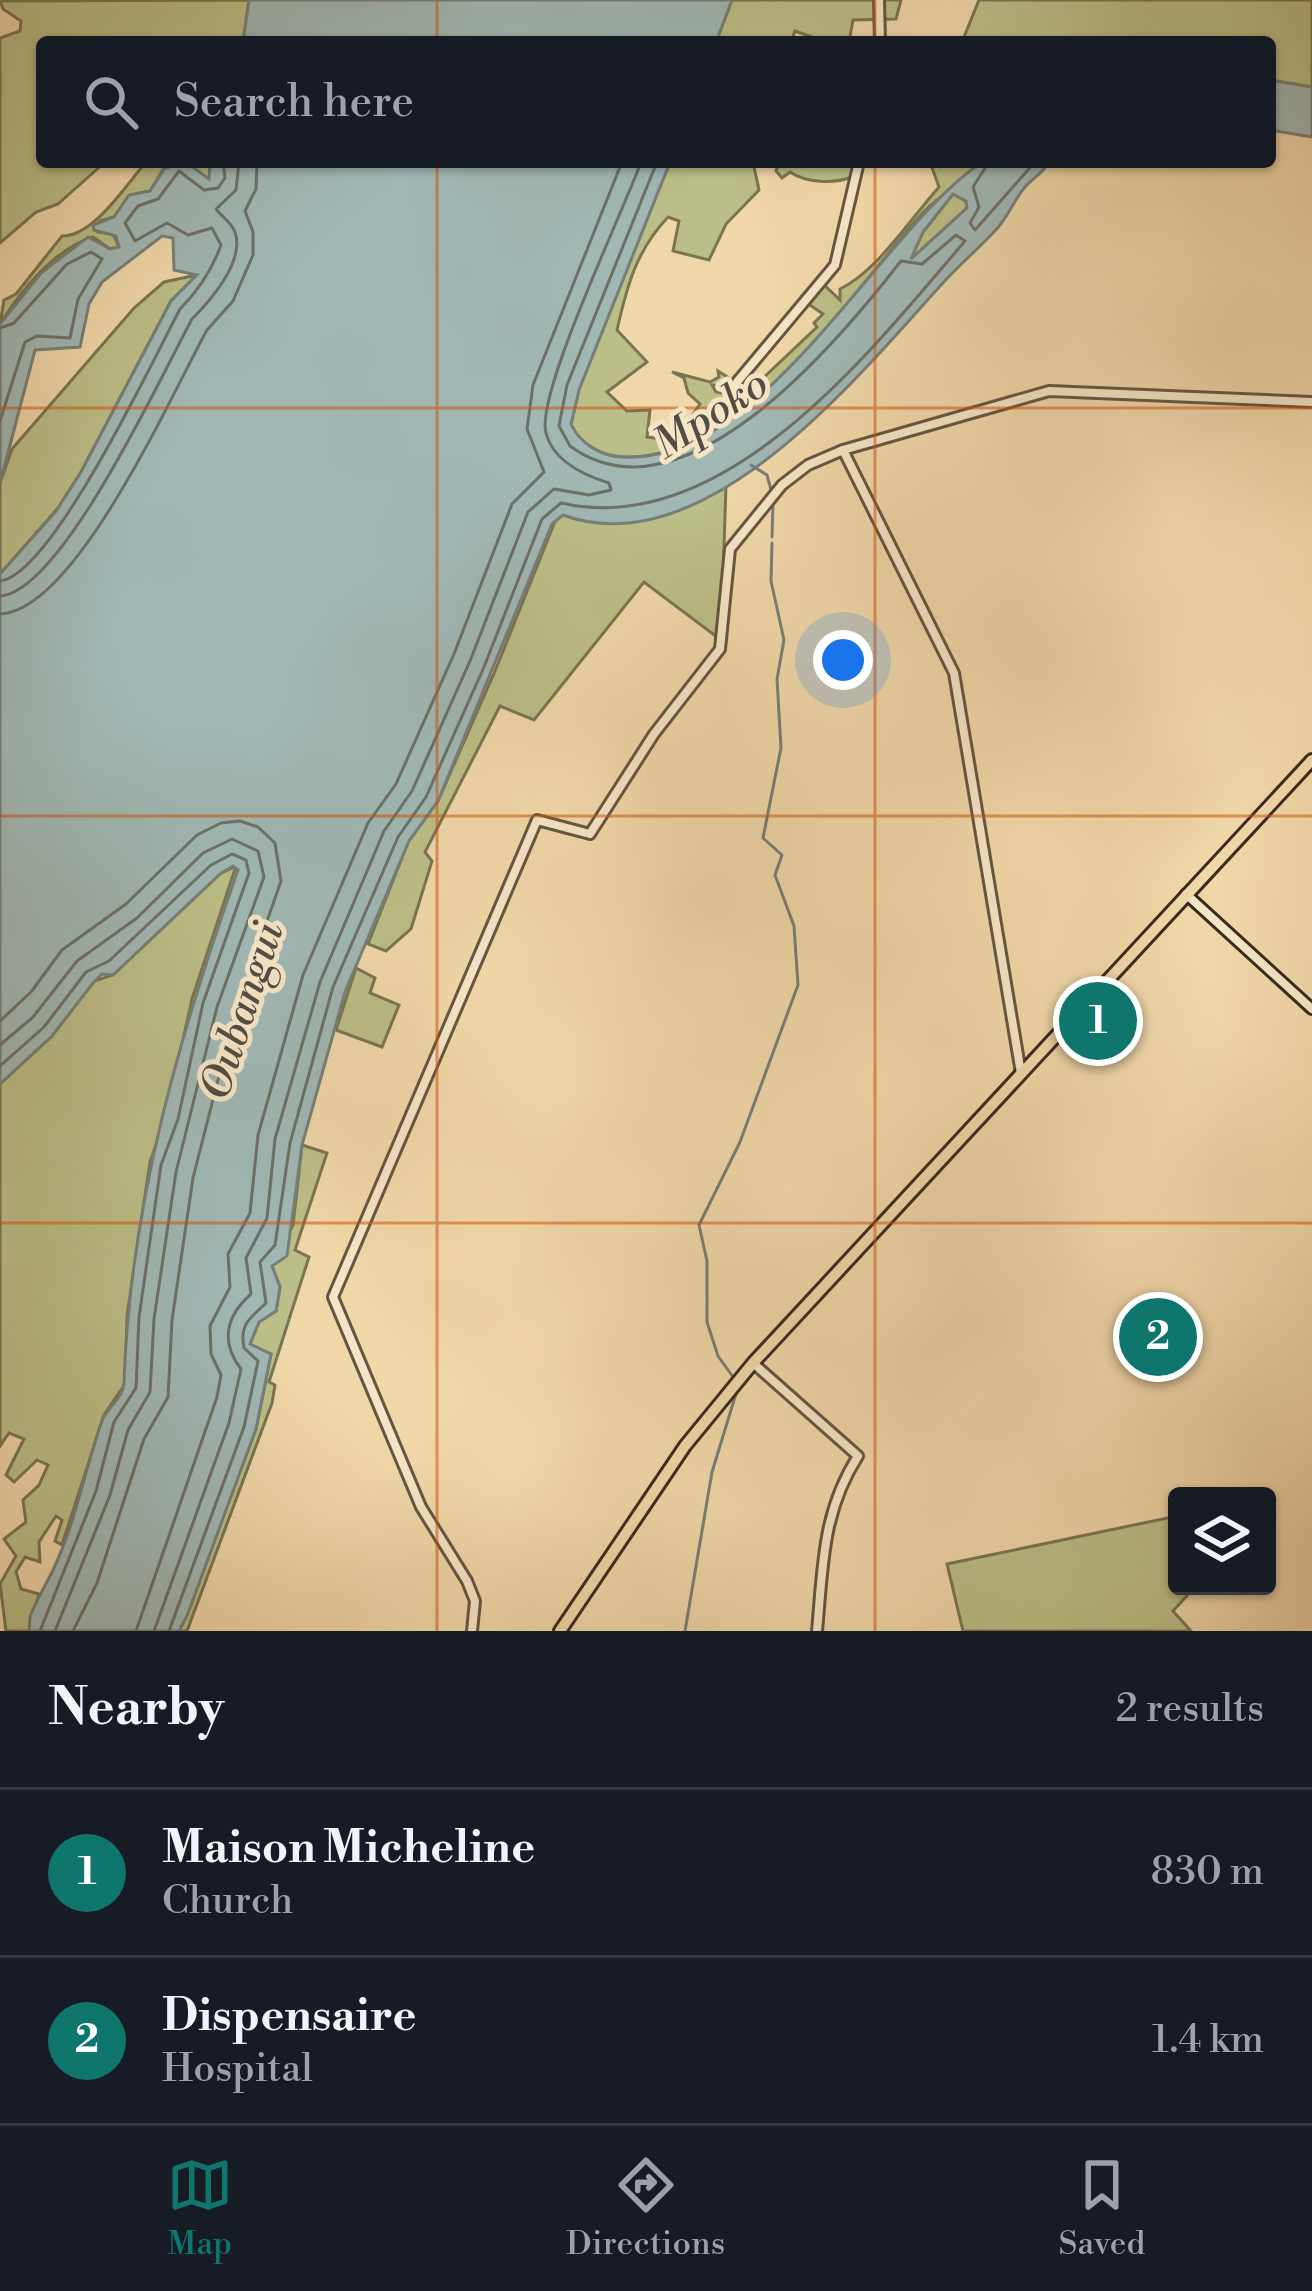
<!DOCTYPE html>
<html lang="en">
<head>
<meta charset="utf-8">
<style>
  body { margin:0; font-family:"Libre Bodoni",serif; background:#20242c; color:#f1f3f6 }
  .controls { position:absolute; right:36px; bottom:36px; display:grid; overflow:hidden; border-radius:12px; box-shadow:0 3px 9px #0004 }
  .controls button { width:108px; height:108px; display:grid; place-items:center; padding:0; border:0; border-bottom:3px solid #363941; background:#171b24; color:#f1f3f6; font:60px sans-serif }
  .you { position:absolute; left:843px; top:660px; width:42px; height:42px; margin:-30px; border:9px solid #fff; border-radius:50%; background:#1a73e8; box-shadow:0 0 0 18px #1a73e833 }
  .badge { display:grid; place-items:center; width:78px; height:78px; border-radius:50%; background:#0f766e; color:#fff; font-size:39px; font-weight:700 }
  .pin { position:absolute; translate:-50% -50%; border:6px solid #fff; box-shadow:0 3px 12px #0006 }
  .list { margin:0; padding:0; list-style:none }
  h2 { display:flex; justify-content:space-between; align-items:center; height:156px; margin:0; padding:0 48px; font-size:51px }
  h2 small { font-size:39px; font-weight:400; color:#9ea1a6 }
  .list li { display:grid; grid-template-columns:78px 1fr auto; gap:36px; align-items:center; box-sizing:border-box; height:168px; padding:0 48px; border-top:3px solid #363941 }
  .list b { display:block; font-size:45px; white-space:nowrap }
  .list p { margin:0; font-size:39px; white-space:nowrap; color:#9ea1a6 }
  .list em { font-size:39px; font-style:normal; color:#9ea1a6 }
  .icon { flex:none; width:66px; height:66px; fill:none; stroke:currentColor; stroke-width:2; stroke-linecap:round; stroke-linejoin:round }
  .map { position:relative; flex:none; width:1312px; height:1631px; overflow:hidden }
  .search { position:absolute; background:#171b24; box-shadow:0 3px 9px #0004; left:36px; right:36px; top:36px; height:132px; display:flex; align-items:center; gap:30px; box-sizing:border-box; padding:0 42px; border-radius:12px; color:#9ea1a6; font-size:45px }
  .sheet { height:492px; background:#171b24 }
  nav { display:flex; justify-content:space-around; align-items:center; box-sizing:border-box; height:168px; border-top:3px solid #363941; background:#171b24; font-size:33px; color:#9ea1a6 }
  nav a { display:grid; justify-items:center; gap:6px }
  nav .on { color:#0f766e }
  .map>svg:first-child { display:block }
</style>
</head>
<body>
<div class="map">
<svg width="1312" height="1631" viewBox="0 0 1312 1631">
  <rect width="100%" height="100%" fill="#f0d7a8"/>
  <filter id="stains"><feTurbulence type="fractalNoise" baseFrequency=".00167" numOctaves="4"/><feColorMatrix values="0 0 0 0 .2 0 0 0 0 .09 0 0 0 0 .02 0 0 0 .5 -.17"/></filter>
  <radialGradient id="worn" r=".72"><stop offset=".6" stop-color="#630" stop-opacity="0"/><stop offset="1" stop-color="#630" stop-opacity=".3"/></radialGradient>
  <g fill="#bbbe86" stroke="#7a7452" stroke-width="3">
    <path d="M249,0L243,42H42V162H105L58,204L36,212L0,243V38L20,31L21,21L3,9L0,1Z"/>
    <path d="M732,0H901L896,19L853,20L849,42H826L795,31L791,42H716Z"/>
    <path d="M979,0H1312V87L1270,80V42H955L964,37Z"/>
    <path d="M146,162H210L213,172L209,179L164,168L150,191L130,195L114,217L100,221L98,232L113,234L119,247L110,249L93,237C55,249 22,289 0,324L4,300L16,294L62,236C94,236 126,185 146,162Z"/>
    <path d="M670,162H753L759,190L726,224L709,260L673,251L679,221L668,217C636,251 627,286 617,330L647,362L607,392L627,411L650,410L647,437L674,441L700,404L688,393L684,378L672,372L710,382L719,377L718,371L729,378L724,386L712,385L716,392L734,395L751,373L761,380L817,327L814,323L823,314L807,303L823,284L840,300V289C876,272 909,221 939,187L930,162H980C965,184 936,196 919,217C850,295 746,454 632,457C607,458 582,448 571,425L579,389Z"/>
    <path d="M779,162H855L852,177C834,184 806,183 790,172L782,178L776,171Z"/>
    <path d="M953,194L966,201L967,208L910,260L923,232Z"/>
    <path d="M197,275L171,301L81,472L58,508L0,574V483L12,449L134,308L164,282Z"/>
    <path d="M726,484L721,640L644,582L534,720L500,706L425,852L432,861L411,929L386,951L368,944L409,840L438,801L495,671L556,519L563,515C615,534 676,513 726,484Z"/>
    <path d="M236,866L192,999L166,1116L150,1162L127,1316L125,1384L104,1415L62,1545L55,1541L62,1520L56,1516L39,1542L40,1562L25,1557L16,1572L21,1589L39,1594L29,1631H6L0,1584L16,1556L4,1539L26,1522L23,1500L39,1485L48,1465L37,1460L14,1482L6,1475L24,1439L9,1433L0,1446V1084L52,1036L94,981L113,975L220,874Z"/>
    <path d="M356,968L375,978L370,993L399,1005L382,1047L336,1030Z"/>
    <path d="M302,1145L327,1153L295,1250L309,1257L269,1382L275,1385L272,1403L187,1631H179L256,1429L271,1354L250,1344L259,1322L276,1311L280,1287L272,1266L293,1225Z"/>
    <path d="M1177,1516V1586H1196L1173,1611L1191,1631H963L947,1564Z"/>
  </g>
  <g fill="#a0b7b4" stroke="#767f78" stroke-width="3" fill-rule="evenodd">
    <path d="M249,0H732L716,42H243Z"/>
    <path d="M1270,80L1312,87V137L1270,130Z"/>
    <path d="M210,162H670L579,390L571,424C580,444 601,456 622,457C760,467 877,236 978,165C992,155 1031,162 1049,162C1042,174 1032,179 1025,187C1014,200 1007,219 994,232C977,250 958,266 942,284C858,376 705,567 563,515L552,524L438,801L409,841L345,992L302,1145L287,1256L272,1266L280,1287L276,1311L259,1322L250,1344L271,1354L256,1429L187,1616L179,1631H29L30,1617C36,1600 46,1585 54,1568C76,1521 85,1469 102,1421C107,1407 124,1398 124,1382C130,1205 179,1036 238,870L233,866L220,874L113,975L102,974L93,983L52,1036L0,1084V574L56,511L81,472L171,301L197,275L174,270L173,238L162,236L102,282L89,304L80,347L35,350L0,483V324L41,273L88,237L110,249L119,247L116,236L94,230L93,225L114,217L129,195L150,191L165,168L187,163L209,179ZM953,194L966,201L967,208L911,259L923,232Z"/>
  </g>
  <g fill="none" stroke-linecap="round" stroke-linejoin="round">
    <g stroke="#6c7068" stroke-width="3">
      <path d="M989,162L973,187L979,207L970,223L975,230L1035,162"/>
      <path d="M0,328L14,323L67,264L91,252L102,259L78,299L70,338L37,336L25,342L0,421"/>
      <path d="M0,581C52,575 153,360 180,309C200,289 212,270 221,245L212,228L188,235L167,223L135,241L125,223L138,206L158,199L179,171L204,190L218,188L225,178L223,162"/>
      <path d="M0,596C62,592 162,374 192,319C211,300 245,261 235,232C231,222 221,216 216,209L236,190L239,162"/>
      <path d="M0,614C76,611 172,393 207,330L233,301L253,255V232L245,211L256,189L257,162"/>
      <path d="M0,1021L31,992L62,950L126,904L197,835L221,823L240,821L258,827L275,843L281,881L235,1013L193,1178L172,1320L168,1397L144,1439L97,1583L73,1631"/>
      <path d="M0,1045L33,1017L77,961L137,918L203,853L232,839L258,851L264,877L217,1007L176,1172L154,1319L150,1392L128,1430L110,1495L55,1631"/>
      <path d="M0,1066L44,1027L86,972L109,961L211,865L232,854L246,860L249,873L203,1003L178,1119L161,1165L139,1317L136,1388L114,1422L96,1491L40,1631"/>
      <path d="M136,1631L217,1397L221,1375L211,1354L210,1326L230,1287L228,1254L250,1213L258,1135L303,975L368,823L396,784L454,654L512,504L544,472L527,429L533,385L622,162"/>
      <path d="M154,1631L229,1423L241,1369C220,1342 226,1316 251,1294L246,1258L267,1218L275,1139L320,982L384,831L412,791L470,661L528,512L554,489L589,495L611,490L609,483C583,475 553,461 546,433C535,395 624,210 641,162"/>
      <path d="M169,1631L244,1427L258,1361L244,1348C239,1323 251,1318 266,1303L260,1262L275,1245L290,1143L333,987L398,837L426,797L484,667L542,519L561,503C724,540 871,351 965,241L956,235L922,264L901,261C838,342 683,529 570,446L559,426L567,385L657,162"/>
    </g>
    <g stroke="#767f78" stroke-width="3">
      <path d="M751,465L767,475L771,490"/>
      <path d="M772,537L773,503"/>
      <path d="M733,1377L718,1356L707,1322V1261L699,1225L740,1142L798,985L794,926L775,875L782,855L763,838L781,748L777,679L784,640L771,581L772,543"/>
      <path d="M685,1631L712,1472L739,1384"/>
    </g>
    <defs>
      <g id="tertiary">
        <path d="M879,0L880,42"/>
        <path d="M735,406L737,382L835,265L859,162"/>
        <path d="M843,450L954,673L1021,1073"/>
        <path d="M753,1363L858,1456C822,1512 823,1567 817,1631"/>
        <path d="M472,1631L475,1601L467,1581L421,1507L333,1297L537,820L590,834L654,734L720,649L730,549L782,485L808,465L843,450L1049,391L1312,402"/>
      </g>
      <path id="secondary" d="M1186,894L1312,1009"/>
      <path id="primary" d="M560,1631L685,1446L753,1363L1312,760"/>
    </defs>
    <use href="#tertiary" stroke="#665540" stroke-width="14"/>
    <use href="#secondary" stroke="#382a1d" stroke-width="14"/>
    <use href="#primary" stroke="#382a1d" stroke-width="16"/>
    <use href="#tertiary" stroke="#f5e5c6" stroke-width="8"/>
    <use href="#secondary" stroke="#f5e5c6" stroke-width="8"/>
    <use href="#primary" stroke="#f0d7a8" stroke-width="10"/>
  </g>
  <path fill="none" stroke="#ce520f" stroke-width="3" stroke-opacity="0.55" d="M437,0V42M875,0V42M437,162V1631M875,162V1631M0,408H1312M0,816H1312M0,1223H1312"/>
  <g text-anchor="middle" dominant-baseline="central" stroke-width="10" stroke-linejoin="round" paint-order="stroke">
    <g font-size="42" font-style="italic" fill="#524d43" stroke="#f5e5c6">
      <text transform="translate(711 415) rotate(-33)">Mpoko</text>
      <text transform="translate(243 1011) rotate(-72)">Oubangui</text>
    </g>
  </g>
  <rect width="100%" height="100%" filter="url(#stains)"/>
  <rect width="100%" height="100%" fill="url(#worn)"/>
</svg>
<div class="controls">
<button><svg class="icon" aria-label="layers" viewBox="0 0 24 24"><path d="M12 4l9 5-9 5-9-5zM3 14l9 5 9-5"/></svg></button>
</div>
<div class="you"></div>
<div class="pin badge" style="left:1098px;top:1021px">1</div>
<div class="pin badge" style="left:1158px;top:1337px">2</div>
<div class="search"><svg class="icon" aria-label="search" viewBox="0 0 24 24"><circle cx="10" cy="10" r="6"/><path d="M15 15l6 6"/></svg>Search here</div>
</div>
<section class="sheet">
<h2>Nearby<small>2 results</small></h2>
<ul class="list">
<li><span class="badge">1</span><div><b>Maison Micheline</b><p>Church</p></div><em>830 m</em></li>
<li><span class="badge">2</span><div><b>Dispensaire</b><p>Hospital</p></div><em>1.4 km</em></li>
</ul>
</section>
<nav>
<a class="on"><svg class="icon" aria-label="map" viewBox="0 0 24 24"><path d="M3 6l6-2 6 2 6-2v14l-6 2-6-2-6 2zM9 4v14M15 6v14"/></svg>Map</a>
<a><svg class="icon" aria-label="directions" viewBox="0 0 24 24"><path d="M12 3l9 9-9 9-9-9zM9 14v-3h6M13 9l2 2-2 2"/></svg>Directions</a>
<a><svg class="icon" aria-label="saved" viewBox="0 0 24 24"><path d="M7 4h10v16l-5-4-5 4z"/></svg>Saved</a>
</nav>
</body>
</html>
